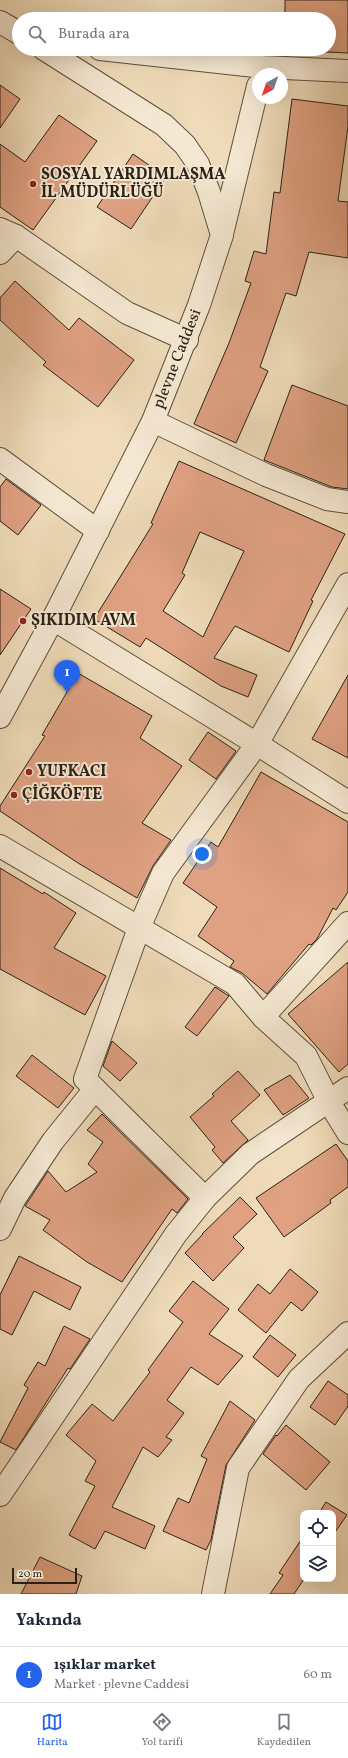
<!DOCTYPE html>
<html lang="tr">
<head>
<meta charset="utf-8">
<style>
  body { margin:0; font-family:Vollkorn,serif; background:#f6f6f7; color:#1f2937 }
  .controls { position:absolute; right:12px; bottom:12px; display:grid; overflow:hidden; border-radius:8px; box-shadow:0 4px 16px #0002 }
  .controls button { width:36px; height:36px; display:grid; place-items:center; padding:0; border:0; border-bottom:1px solid #e0e1e3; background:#fff; color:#1f2937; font:20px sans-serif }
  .compass { position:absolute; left:252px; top:68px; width:36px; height:36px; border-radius:50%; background:#fff; box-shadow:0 4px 16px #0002; rotate:220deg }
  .scale { position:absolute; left:12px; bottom:10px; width:65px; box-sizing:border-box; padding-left:4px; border:2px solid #2c2117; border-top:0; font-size:11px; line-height:14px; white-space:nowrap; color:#2c2117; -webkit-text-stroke:3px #f5e8d2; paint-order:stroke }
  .you { position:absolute; left:202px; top:854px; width:14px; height:14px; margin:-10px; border:3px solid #fff; border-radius:50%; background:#1a73e8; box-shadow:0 0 0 6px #1a73e833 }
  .badge { display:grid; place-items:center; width:26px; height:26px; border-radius:50%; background:#2563eb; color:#fff; font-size:13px; font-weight:700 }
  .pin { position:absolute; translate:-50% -33px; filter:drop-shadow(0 1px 2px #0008) }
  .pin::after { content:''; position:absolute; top:21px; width:14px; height:12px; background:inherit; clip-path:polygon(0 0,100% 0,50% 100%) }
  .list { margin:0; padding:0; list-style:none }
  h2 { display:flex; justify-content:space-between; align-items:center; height:52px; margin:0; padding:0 16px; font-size:17px }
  h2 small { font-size:13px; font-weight:400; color:#747a83 }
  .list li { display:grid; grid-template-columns:26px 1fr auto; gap:12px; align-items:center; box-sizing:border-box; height:56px; padding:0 16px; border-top:1px solid #e0e1e3 }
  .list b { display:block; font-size:15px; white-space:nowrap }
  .list p { margin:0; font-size:13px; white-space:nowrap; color:#747a83 }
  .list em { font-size:13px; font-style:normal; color:#747a83 }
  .icon { flex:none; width:22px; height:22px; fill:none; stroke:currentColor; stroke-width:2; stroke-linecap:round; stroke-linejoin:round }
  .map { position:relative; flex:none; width:348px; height:1594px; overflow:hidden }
  .search { position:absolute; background:#fff; box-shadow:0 4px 16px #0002; left:12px; right:12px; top:12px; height:44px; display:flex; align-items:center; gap:10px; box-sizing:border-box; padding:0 14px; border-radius:22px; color:#747a83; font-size:15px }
  .sheet { height:108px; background:#fff }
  nav { display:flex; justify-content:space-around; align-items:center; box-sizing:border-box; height:56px; border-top:1px solid #e0e1e3; background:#fff; font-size:11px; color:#747a83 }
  nav a { display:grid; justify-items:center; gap:2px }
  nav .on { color:#2563eb }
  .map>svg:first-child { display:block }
</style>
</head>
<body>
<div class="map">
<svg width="348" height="1594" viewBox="0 0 348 1594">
  <rect width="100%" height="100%" fill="#efdbb9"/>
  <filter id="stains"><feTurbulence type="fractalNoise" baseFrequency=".005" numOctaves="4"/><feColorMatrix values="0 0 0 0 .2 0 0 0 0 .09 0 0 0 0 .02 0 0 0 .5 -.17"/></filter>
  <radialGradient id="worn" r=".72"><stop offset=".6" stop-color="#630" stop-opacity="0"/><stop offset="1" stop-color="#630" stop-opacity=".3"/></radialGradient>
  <g fill="#dfa182" stroke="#2c2117" fill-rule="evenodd">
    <path d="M285,0H348V53L283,50V49H329V19H285Z"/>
    <path d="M0,85L20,99L0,128Z"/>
    <path d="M292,99L348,106V126L338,201L348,202V258L309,252L296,296L286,293L260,367L268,371L236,443L194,424L229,343L251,283L245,281L254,251L266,254L274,192L280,193Z"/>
    <path d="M59,115L97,141L33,230L0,207V144L25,162Z"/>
    <path d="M133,154L166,177L131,229L97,207Z"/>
    <path d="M15,281L69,330L79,318L134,360L98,407L43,365L46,362L0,320V298Z"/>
    <path d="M292,385L348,406V489L332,487L264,460Z"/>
    <path d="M179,461L345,534L311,600L313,601L289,652L235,626L214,658L257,675L248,697L221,686L146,638L140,647L94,619L153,524L151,523ZM200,532L244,551L203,637L163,611L185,575L182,573Z"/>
    <path d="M6,479L41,505L18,535L0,521V487Z"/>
    <path d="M0,589L31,609L0,655Z"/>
    <path d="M78,673L152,716L140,738L182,766L142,823L171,840L153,866L137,898L78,863L0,811V806L45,736L42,735Z"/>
    <path d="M348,675V758L312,739Z"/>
    <path d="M208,732L236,751L216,779L189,760Z"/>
    <path d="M261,772L348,822V892L336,910L333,908L317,939L311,945L309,944L267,994L242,973L230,967L234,961L198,936L217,907L183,883L211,842L218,847Z"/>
    <path d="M0,868L43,894L44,892L76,913L54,948L106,976L85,1015L0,969Z"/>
    <path d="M348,962V1064L339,1072L288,1014Z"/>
    <path d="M215,987L229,996L197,1036L185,1027Z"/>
    <path d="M112,1041L137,1063L120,1081L103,1066Z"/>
    <path d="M32,1055L74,1088L58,1108L16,1076Z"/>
    <path d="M238,1071L260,1095L231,1121L248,1140L223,1163L212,1150L215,1147L190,1117L214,1096L212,1094Z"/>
    <path d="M290,1075L309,1098L283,1115L264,1090Z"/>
    <path d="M102,1114L188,1199L177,1213L172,1209L122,1282L87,1262L43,1230L50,1220L25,1206L48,1171L66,1192L97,1172L88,1164L103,1142L87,1130Z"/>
    <path d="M336,1144L348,1161V1187L330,1200L331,1203L284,1237L256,1198Z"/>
    <path d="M240,1197L257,1214L233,1237L244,1248L213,1281L185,1253L203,1234H202Z"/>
    <path d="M19,1256L81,1287L70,1310L34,1291L12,1335L0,1329V1295Z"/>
    <path d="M290,1269L318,1292L302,1311L291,1302L266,1333L238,1310L258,1284L270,1294Z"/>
    <path d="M193,1281L229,1309L209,1334L243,1356L218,1385L191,1367L167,1400L184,1413L166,1437L172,1440L158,1457L143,1447L112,1507L155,1526L145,1549L105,1531L95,1549L69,1535L95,1486L85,1481L96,1461L66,1435L92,1404L113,1421L150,1372L148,1370L183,1322L169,1311Z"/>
    <path d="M64,1326L90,1339L70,1369L68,1368L16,1450L0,1442L28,1388L24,1385L38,1362L45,1366Z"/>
    <path d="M270,1335L296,1355L278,1377L253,1357Z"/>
    <path d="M328,1381L348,1395V1406L335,1425L310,1407Z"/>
    <path d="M230,1401L255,1420L226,1465L211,1540L206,1550L163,1531L178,1498L189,1503L207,1459L201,1456Z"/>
    <path d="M286,1425L330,1462L306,1490L263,1454L276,1435L277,1436Z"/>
    <path d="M326,1502L347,1515L333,1535V1513H319Z"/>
    <path d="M303,1537L304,1579L294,1594H270L283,1575L279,1573Z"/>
    <path d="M40,1557L82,1576L76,1594H21Z"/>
  </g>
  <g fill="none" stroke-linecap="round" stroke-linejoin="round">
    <defs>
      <g id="minor">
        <path d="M100,49L263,67L348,71"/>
        <path d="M0,229L16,236L127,313L187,340"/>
        <path d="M0,253L16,236"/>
        <path d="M153,421L266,475L327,499L348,502"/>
        <path d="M0,459L98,531"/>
        <path d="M53,619L257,744L348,802"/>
        <path d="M0,846L235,984L263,1017L306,1056L329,1102L348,1133"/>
        <path d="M263,1017L348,923"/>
        <path d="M205,1198L85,1079L139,928L163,873L257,744L348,584"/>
        <path d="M0,1229L15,1198L53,1141L95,1089"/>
        <path d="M0,1495L176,1234L205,1198L250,1154L348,1088"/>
        <path d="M213,1594L238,1468L299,1379L348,1333"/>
      </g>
      <g id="tertiary">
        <path d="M0,22L19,33"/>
        <path d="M222,234L258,86"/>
        <path id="s1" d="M0,717L53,619L153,421L199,305L222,235L209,192L198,164L185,145L164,125L44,49"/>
      </g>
    </defs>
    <use href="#minor" stroke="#5d5040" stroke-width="24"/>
    <use href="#tertiary" stroke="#5d5040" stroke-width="24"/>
    <use href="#minor" stroke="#f5e8d2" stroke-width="22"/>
    <use href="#tertiary" stroke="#f5e8d2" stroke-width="22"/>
  </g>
  <g fill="#8f2418" stroke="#f5e8d2" stroke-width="1.5">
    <circle cx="33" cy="184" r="4"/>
    <circle cx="23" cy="621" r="4"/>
    <circle cx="29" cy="772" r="4"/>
    <circle cx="14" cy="795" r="4"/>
  </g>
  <g text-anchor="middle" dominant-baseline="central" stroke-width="4" stroke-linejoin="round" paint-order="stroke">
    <g font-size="16" font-weight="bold" fill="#2c2117" stroke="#f5e8d2" text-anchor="start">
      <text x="41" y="175">SOSYAL YARDIMLAŞMA<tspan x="41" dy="18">İL MÜDÜRLÜĞÜ</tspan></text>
      <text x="31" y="621">ŞIKIDIM AVM</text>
      <text x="37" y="772">YUFKACI</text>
      <text x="22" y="795">ÇİĞKÖFTE</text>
    </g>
    <g font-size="16" fill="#2c2117" stroke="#f5e8d2">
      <text stroke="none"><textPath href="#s1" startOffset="400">plevne Caddesi</textPath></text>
    </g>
  </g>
  <rect width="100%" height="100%" filter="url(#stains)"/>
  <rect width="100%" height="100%" fill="url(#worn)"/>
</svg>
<div class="controls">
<button><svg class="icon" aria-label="locate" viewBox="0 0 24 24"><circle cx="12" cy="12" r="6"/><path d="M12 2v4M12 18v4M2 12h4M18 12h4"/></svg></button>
<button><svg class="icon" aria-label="layers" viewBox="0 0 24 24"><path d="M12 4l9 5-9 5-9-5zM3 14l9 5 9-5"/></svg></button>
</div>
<svg class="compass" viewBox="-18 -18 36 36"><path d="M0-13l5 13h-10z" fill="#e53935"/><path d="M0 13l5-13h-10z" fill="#747a83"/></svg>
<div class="scale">20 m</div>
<div class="you"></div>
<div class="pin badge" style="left:67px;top:693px">1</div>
<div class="search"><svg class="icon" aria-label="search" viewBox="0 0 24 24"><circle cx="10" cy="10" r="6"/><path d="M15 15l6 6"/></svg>Burada ara</div>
</div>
<section class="sheet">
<h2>Yakında<small></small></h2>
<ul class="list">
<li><span class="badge">1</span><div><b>ışıklar market</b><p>Market · plevne Caddesi</p></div><em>60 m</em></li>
</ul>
</section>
<nav>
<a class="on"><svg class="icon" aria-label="map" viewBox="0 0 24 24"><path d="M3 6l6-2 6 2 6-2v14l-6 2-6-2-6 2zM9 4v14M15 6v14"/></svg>Harita</a>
<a><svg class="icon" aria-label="directions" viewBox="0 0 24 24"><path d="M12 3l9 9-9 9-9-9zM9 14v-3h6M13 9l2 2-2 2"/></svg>Yol tarifi</a>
<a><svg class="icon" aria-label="saved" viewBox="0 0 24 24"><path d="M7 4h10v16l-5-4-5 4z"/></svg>Kaydedilen</a>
</nav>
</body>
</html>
